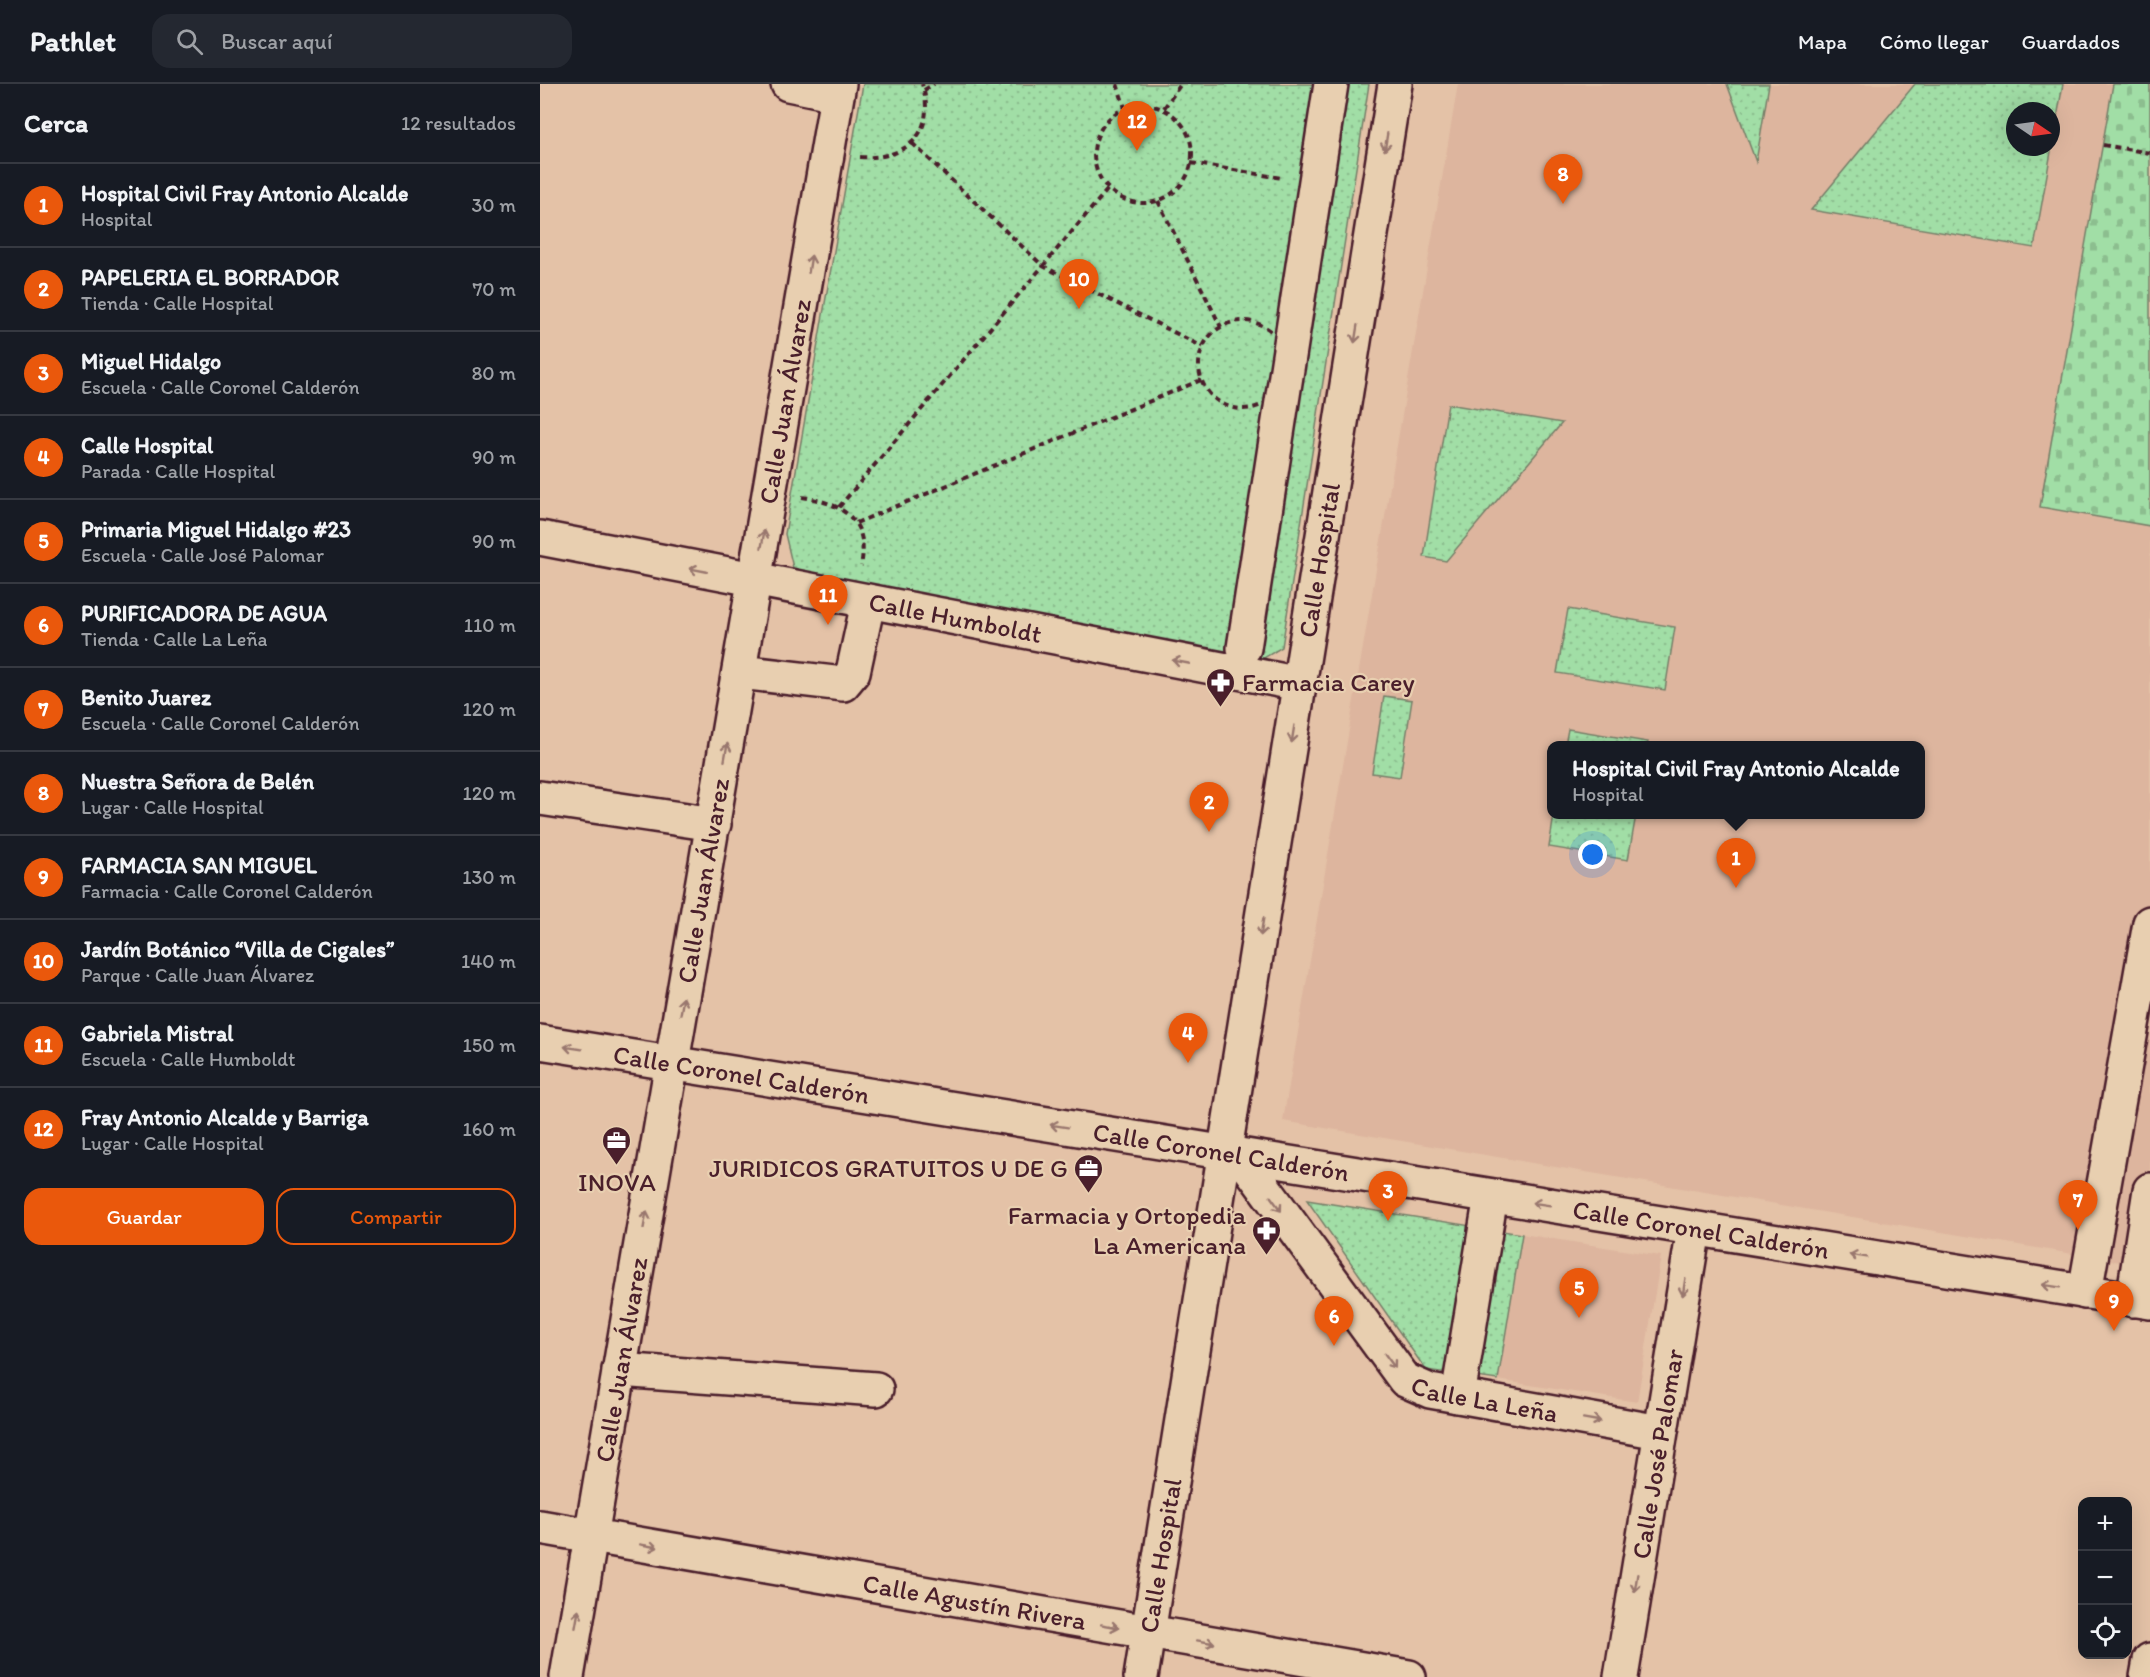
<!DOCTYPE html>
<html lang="es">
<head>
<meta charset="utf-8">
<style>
  body { margin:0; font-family:Itim,sans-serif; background:#242831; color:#f1f3f6 }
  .controls { position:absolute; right:18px; bottom:18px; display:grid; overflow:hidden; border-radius:12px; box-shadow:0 6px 24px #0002 }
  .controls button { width:54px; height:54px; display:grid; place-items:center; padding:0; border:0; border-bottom:2px solid #363941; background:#171b24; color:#f1f3f6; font:30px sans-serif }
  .compass { position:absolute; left:1466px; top:18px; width:54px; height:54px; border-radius:50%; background:#171b24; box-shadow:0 6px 24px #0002; rotate:103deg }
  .you { position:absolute; left:1053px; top:771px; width:21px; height:21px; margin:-15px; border:4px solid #fff; border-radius:50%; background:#1a73e8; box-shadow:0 0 0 9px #1a73e833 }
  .badge { display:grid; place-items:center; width:39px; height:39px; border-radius:50%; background:#ea580c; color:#fff; font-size:20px; font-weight:700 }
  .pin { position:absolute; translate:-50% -50px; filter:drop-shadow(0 2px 3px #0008) }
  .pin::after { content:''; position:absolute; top:32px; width:21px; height:18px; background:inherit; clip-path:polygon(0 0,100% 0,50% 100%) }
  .popup { position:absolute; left:1007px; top:657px; width:378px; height:78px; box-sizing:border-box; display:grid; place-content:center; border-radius:12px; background:#171b24; filter:drop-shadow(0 2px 4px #0005); font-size:20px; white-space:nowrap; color:#9ea1a6 }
  .popup b { font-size:22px; color:#f1f3f6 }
  .popup::after { content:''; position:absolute; left:50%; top:100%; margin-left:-12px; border:12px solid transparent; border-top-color:#171b24 }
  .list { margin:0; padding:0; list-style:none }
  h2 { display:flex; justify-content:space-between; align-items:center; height:78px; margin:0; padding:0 24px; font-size:26px }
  h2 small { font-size:20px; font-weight:400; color:#9ea1a6 }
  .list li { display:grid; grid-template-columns:39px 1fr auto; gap:18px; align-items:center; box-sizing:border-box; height:84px; padding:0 24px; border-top:2px solid #363941 }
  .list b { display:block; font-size:22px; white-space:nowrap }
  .list p { margin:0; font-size:20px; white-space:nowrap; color:#9ea1a6 }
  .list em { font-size:20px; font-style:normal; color:#9ea1a6 }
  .actions { display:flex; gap:12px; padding:18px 24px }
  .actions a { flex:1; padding:14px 0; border:2px solid #ea580c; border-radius:18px; text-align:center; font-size:21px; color:#ea580c }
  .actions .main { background:#ea580c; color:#fff }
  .icon { flex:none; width:33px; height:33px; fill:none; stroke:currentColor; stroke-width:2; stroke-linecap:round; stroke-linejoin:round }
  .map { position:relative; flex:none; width:1610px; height:1593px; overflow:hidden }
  header { display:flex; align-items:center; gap:36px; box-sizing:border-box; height:84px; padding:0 30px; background:#171b24; border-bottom:2px solid #363941 }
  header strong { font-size:28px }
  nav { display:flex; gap:33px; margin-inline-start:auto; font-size:21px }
  .search { width:420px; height:54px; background:#242831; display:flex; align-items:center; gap:15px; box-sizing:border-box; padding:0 21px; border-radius:18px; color:#9ea1a6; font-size:22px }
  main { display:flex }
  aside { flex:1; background:#171b24 }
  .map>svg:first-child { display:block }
</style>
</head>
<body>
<header>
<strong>Pathlet</strong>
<div class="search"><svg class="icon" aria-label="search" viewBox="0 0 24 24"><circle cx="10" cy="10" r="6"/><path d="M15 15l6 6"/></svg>Buscar aquí</div>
<nav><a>Mapa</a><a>Cómo llegar</a><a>Guardados</a></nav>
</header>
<main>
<aside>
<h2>Cerca<small>12 resultados</small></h2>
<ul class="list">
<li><span class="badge">1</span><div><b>Hospital Civil Fray Antonio Alcalde</b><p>Hospital</p></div><em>30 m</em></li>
<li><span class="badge">2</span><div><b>PAPELERIA EL BORRADOR</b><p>Tienda · Calle Hospital</p></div><em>70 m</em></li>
<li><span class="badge">3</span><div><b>Miguel Hidalgo</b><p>Escuela · Calle Coronel Calderón</p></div><em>80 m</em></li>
<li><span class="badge">4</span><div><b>Calle Hospital</b><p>Parada · Calle Hospital</p></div><em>90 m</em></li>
<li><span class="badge">5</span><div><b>Primaria Miguel Hidalgo #23</b><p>Escuela · Calle José Palomar</p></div><em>90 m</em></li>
<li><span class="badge">6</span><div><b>PURIFICADORA DE AGUA</b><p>Tienda · Calle La Leña</p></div><em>110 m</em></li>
<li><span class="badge">7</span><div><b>Benito Juarez</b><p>Escuela · Calle Coronel Calderón</p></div><em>120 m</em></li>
<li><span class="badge">8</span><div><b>Nuestra Señora de Belén</b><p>Lugar · Calle Hospital</p></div><em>120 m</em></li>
<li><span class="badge">9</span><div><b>FARMACIA SAN MIGUEL</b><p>Farmacia · Calle Coronel Calderón</p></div><em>130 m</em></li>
<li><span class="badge">10</span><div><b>Jardín Botánico “Villa de Cigales”</b><p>Parque · Calle Juan Álvarez</p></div><em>140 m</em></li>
<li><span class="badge">11</span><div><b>Gabriela Mistral</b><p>Escuela · Calle Humboldt</p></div><em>150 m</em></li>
<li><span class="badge">12</span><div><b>Fray Antonio Alcalde y Barriga</b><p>Lugar · Calle Hospital</p></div><em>160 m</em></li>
</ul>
<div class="actions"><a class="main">Guardar</a><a>Compartir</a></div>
</aside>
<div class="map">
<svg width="1610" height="1593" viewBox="0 0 1610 1593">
  <defs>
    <pattern id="cemetery-stones" width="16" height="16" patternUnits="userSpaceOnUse" patternTransform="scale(1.5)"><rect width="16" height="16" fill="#a1dea6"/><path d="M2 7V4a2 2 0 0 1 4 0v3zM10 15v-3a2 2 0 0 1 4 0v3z" fill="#8cbe8f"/></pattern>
    <pattern id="park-dots" width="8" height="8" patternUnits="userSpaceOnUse" patternTransform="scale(1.5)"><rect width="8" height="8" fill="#a1dea6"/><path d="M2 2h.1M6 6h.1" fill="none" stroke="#8cbe8f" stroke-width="1.8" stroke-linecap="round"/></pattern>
  </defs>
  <rect width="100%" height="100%" fill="#e4c2a7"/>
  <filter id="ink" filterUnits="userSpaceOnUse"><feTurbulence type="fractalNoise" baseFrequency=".0167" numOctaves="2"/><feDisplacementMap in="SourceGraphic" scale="12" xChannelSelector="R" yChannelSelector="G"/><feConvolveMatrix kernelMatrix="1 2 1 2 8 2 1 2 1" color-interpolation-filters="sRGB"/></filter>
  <g filter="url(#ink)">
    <g fill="#ddb59e" fill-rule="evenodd">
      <path d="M918,0H1573L1500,423L1610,442V1183L743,1037ZM1475,27H1511V63H1475ZM1012,662H1380V730H1012Z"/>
      <path d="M982,1150L1121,1172L1097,1318L958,1296Z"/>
    </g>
    <path fill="url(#cemetery-stones)" stroke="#767e68" stroke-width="1.5" d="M1573,0H1610V442L1500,423Z"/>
    <g fill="url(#park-dots)" stroke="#767e68" stroke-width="1.5" fill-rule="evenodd">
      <path d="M323,0H829L742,563L709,583L254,488L245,450Z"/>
      <path d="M1187,0H1229L1216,78Z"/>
      <path d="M1375,0H1523L1494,164L1271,126ZM1475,27H1511V63H1475Z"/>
      <path d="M908,320L1022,339L906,477L884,473Z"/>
      <path d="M1028,525L1135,543L1125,606L1017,589Z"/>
      <path d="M844,612L872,616L860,693L832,689Z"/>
      <path d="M1028,645L1108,658L1107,661H1025Z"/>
      <path d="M1014,731H1096L1088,776L1009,763Z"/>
      <path d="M767,1116L982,1150L958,1296L886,1286Z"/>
    </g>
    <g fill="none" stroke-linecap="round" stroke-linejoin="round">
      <defs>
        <g id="minor">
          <path d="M248,0L297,10"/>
          <path id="s1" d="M0,454L760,600"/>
          <path d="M704,564L791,0"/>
          <path d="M200,588L303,600L313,588L328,519"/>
          <path d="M0,714L174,740"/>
          <path id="s2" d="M0,958L1610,1218"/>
          <path id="s3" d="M701,1072L865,1296L890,1307L1120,1348"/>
          <path d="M1545,1208L1610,839"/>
          <path d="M1593,1216L1610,1106"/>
          <path d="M79,1286L336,1305"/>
          <path d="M918,1312L951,1112"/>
          <path id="s4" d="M0,1443L869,1593"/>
          <path id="s5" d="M27,1593L299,0"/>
          <path id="s6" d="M601,1593L855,0"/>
          <path id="s7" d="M1081,1593L1154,1145"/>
          <path d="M1607,1593L1610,1576"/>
        </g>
      </defs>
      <use href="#minor" stroke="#4a1f2b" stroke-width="38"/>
      <g stroke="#4a1f2b" stroke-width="4" stroke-dasharray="6 4.5" stroke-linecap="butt">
        <path d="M577,0L585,24"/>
        <path d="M384,6L394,0"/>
        <circle cx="603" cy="70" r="49"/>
        <path d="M624,24L641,0"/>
        <path d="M372,59L503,182L663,263"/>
        <path d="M1563,61L1610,69"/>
        <path d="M320,73C368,76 397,48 382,0"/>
        <path d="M651,79L742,94"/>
        <path d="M618,117L681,243"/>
        <circle cx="703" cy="281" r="44"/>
        <path d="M262,413C303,419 330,437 321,482"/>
        <path d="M299,423L568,105"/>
        <path d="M316,439L661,296"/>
      </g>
      <use href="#minor" stroke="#e8cfb0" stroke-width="33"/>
    </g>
    <defs><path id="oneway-shaft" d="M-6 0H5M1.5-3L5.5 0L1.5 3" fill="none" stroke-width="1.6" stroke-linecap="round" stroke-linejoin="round" transform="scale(1.5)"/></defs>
    <g stroke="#99776e">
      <use href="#oneway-shaft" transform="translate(846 58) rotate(99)"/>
      <use href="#oneway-shaft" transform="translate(270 180) rotate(-81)"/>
      <use href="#oneway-shaft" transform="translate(816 250) rotate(99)"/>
      <use href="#oneway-shaft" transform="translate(223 455) rotate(-80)"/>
      <use href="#oneway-shaft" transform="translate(158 486) rotate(-169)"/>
      <use href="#oneway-shaft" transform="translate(641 578) rotate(-169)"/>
      <use href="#oneway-shaft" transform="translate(753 650) rotate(99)"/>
      <use href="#oneway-shaft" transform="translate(186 668) rotate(-80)"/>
      <use href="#oneway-shaft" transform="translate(722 843) rotate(99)"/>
      <use href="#oneway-shaft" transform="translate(142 922) rotate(-80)"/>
      <use href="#oneway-shaft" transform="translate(33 964) rotate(-171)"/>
      <use href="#oneway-shaft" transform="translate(519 1042) rotate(-171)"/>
      <use href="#oneway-shaft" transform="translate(736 1120) rotate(54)"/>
      <use href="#oneway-shaft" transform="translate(1001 1120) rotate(-171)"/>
      <use href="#oneway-shaft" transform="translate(105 1136) rotate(-80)"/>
      <use href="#oneway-shaft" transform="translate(1318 1172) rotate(-171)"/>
      <use href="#oneway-shaft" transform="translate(1511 1202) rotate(-171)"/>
      <use href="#oneway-shaft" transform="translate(1144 1203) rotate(99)"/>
      <use href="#oneway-shaft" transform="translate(850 1277) rotate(54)"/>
      <use href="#oneway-shaft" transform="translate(1052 1336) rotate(10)"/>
      <use href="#oneway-shaft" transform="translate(109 1462) rotate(10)"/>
      <use href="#oneway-shaft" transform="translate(1096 1499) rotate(99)"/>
      <use href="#oneway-shaft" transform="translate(37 1535) rotate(-80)"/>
      <use href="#oneway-shaft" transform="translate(570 1542) rotate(10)"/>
      <use href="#oneway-shaft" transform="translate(666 1558) rotate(10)"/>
    </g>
  </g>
  <defs>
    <symbol id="pharmacy-pin" viewBox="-11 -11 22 30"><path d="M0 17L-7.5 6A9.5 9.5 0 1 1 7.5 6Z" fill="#4a1f2b" stroke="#e8cfb0"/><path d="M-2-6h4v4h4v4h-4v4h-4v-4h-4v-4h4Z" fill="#fff"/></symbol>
    <symbol id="office-pin" viewBox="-11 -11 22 30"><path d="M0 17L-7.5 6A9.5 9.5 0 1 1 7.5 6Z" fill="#4a1f2b" stroke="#e8cfb0"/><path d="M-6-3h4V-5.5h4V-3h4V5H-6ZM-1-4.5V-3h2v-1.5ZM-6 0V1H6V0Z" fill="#fff"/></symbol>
  </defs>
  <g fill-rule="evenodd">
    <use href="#pharmacy-pin" x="664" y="582" width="33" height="45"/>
    <use href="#office-pin" x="60" y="1040" width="33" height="45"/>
    <use href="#office-pin" x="532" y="1068" width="33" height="45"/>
    <use href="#pharmacy-pin" x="710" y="1130" width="33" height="45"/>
  </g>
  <g text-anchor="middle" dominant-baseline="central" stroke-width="4.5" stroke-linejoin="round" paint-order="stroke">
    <g font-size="26" fill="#4a1f2b" stroke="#e8cfb0">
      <text stroke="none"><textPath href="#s5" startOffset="1294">Calle Juan Álvarez</textPath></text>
      <text stroke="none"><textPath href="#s6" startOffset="1131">Calle Hospital</textPath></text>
      <text stroke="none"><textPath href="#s1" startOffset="423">Calle Humboldt</textPath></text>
      <text stroke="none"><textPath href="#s5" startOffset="808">Calle Juan Álvarez</textPath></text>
      <text stroke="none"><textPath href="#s2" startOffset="204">Calle Coronel Calderón</textPath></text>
      <text stroke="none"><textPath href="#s2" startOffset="690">Calle Coronel Calderón</textPath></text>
      <text stroke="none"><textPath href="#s2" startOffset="1176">Calle Coronel Calderón</textPath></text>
      <text stroke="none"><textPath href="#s5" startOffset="322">Calle Juan Álvarez</textPath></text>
      <text stroke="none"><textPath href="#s3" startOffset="360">Calle La Leña</textPath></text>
      <text stroke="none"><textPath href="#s7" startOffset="226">Calle José Palomar</textPath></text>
      <text stroke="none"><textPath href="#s6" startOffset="123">Calle Hospital</textPath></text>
      <text stroke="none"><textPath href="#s4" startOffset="441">Calle Agustín Rivera</textPath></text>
    </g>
    <g font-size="26" fill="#4a1f2b" stroke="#e8cfb0" text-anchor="end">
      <text x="702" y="598" text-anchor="start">Farmacia Carey</text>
      <text x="528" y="1084">JURIDICOS GRATUITOS U DE G</text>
      <text x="77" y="1098" text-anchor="middle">INOVA</text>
      <text x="706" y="1131">Farmacia y Ortopedia<tspan x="706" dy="30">La Americana</tspan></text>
    </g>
  </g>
</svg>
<div class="controls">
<button>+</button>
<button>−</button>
<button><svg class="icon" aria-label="locate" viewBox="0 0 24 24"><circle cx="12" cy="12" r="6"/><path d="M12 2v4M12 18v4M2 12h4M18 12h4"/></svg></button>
</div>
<svg class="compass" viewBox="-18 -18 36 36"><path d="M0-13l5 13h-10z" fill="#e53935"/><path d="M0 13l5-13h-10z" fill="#9ea1a6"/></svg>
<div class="you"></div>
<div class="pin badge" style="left:1196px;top:804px">1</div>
<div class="popup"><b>Hospital Civil Fray Antonio Alcalde</b>Hospital</div>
<div class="pin badge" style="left:669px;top:748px">2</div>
<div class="pin badge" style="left:848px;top:1137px">3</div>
<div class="pin badge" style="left:648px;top:979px">4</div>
<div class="pin badge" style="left:1039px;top:1234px">5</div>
<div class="pin badge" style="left:794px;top:1262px">6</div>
<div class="pin badge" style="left:1538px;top:1146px">7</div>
<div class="pin badge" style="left:1023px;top:120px">8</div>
<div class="pin badge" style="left:1574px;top:1247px">9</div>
<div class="pin badge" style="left:539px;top:225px">10</div>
<div class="pin badge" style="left:288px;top:541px">11</div>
<div class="pin badge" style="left:597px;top:67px">12</div>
</div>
</main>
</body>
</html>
